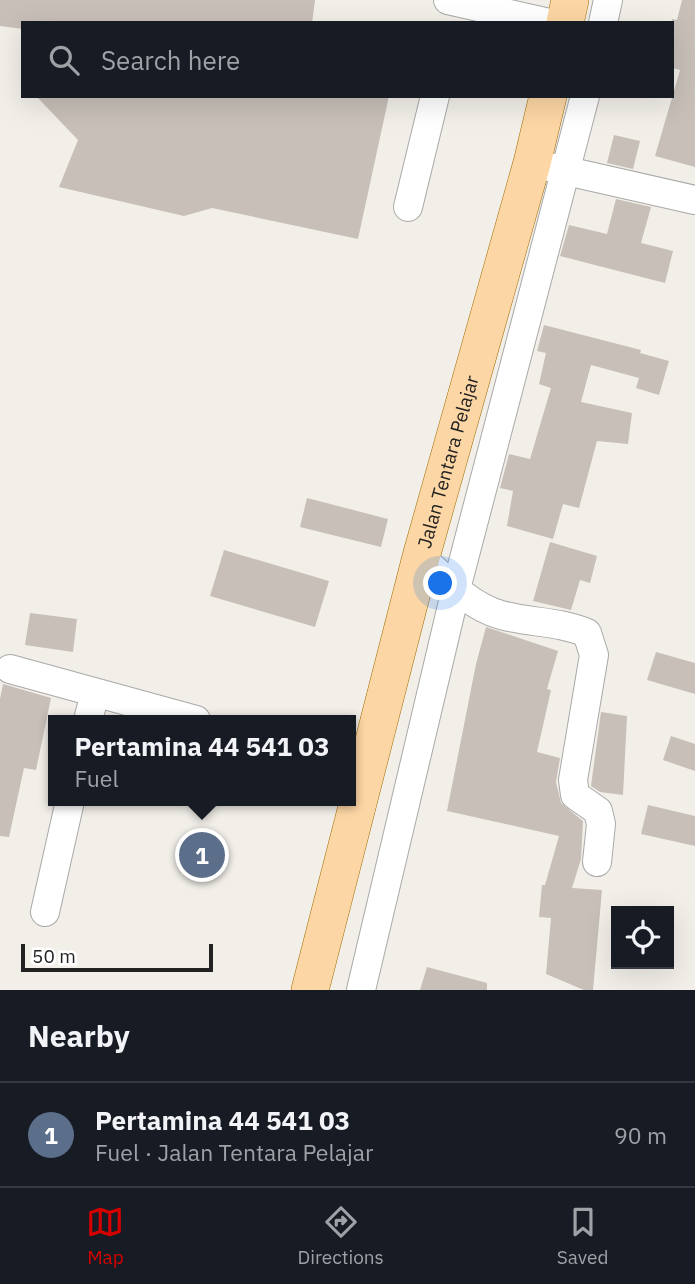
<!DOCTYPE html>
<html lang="en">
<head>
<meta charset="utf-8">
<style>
  body { margin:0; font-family:"IBM Plex Sans",sans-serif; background:#20242c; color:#f1f3f6 }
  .controls { position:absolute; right:21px; bottom:21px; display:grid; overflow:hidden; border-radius:0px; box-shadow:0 7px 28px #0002 }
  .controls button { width:63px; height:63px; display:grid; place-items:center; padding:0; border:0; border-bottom:2px solid #363941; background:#171b24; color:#f1f3f6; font:35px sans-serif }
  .scale { position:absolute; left:21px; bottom:18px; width:192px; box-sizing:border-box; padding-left:7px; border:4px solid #222; border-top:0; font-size:19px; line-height:24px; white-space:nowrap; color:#222; -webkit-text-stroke:5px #fff; paint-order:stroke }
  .you { position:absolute; left:441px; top:584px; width:24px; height:24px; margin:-18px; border:5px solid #fff; border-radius:50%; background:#1a73e8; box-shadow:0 0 0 10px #1a73e833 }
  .badge { display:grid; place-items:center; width:46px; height:46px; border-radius:50%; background:#d40000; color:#fff; font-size:23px; font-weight:700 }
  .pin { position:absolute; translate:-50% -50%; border:4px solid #fff; box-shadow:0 2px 7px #0006 }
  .popup { position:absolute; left:48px; top:715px; width:308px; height:91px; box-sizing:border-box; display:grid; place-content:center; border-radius:0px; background:#171b24; filter:drop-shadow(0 2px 5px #0005); font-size:23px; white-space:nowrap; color:#9ea1a6 }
  .popup b { font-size:26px; color:#f1f3f6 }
  .popup::after { content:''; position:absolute; left:50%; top:100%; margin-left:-14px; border:14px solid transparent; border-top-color:#171b24 }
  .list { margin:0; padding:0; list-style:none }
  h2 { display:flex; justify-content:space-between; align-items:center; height:91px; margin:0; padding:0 28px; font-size:30px }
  h2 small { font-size:23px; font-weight:400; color:#9ea1a6 }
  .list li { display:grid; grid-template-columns:46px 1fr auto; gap:21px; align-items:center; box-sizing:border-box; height:105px; padding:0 28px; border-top:2px solid #363941 }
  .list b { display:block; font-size:26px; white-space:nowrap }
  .list p { margin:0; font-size:23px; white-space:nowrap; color:#9ea1a6 }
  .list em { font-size:23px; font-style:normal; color:#9ea1a6 }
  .icon { flex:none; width:38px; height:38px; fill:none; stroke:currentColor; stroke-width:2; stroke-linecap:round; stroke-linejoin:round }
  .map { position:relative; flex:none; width:695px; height:990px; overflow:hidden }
  .search { position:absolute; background:#171b24; box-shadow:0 7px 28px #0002; left:21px; right:21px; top:21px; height:77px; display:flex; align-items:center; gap:18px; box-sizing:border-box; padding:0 24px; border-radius:0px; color:#9ea1a6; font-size:26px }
  .sheet { height:196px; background:#171b24 }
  nav { display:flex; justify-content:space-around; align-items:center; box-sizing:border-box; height:98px; border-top:2px solid #363941; background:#171b24; font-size:19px; color:#9ea1a6 }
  nav a { display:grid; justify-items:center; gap:4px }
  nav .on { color:#d40000 }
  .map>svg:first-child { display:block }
</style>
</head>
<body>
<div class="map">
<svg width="695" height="990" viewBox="0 0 695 990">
  <rect width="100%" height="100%" fill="#f2efe9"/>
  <g fill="#c7bfb8">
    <path d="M0,0H315L312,23H23V29L0,26Z"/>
    <path d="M682,0H695V167L655,156L680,70L672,68V19L677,20Z"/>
    <path d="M36,96H389L358,239L212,208L184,216L59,187L78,140Z"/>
    <path d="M614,135L640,141L633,169L607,163Z"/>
    <path d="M616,199L651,207L641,243L673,251L665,283L560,256L569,225L607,234Z"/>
    <path d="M544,325L641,350L640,353L669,361L659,395L636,388L639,378L591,365L581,402L632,413L628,444L597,441L579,508L563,504L553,539L507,526L513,491L500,488L509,454L530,459L551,388L539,384L546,353L537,351Z"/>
    <path d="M307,498L388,519L381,547L300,527Z"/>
    <path d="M550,542L597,556L590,583L580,580L571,610L533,601Z"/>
    <path d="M224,550L329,581L315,627L210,596Z"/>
    <path d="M30,613L77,619L73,652L25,645Z"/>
    <path d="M486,627L558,651L547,689L551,690L537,752L560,758L556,782L561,803L583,821L581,859L572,888L602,890L593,990H584L546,974L551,918L539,917L542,885H545L559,836L447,811L476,664Z"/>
    <path d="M656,652L695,663V694L647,680Z"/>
    <path d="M3,684L51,698L36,770L24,768L9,837L0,836V699Z"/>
    <path d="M601,712L627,716L623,795L600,792L591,786Z"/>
    <path d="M671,736L695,744V771L663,760Z"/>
    <path d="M648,805L695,816V846L641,834Z"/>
    <path d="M427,967L487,983V990H420Z"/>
  </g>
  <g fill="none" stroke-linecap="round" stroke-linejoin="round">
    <defs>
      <g id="minor">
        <path d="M448,0L549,23"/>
        <path d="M603,23L608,0"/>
        <path d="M549,167L695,200"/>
        <path d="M408,207L435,96"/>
        <path d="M421,557C445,579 469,606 501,615C530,623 559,621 587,633L594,655L573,780L575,795L598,811L601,824L597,862"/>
        <path d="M10,669L196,720"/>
        <path d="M88,720L95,693"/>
        <path d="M45,912L70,801"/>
        <path d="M361,990L456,589L585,96"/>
      </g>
      <g id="major">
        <path d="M565,23L570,0"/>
        <path id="s1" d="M310,990L421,557L532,163L548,96"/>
      </g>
    </defs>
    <use href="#minor" stroke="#a9a9a9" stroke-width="30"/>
    <use href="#major" stroke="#a06b00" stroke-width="38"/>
    <use href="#minor" stroke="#fff" stroke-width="28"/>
    <use href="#major" stroke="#fcd6a4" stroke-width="37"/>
  </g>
  <g text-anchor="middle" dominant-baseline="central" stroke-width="5" stroke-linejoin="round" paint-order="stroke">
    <g font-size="19" fill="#222" stroke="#fff">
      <text stroke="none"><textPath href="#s1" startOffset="546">Jalan Tentara Pelajar</textPath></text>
    </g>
  </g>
</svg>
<div class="controls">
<button><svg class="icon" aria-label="locate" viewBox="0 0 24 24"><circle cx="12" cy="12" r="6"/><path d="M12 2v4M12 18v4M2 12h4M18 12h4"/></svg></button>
</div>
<div class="scale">50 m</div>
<div class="you"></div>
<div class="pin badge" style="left:202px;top:855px;background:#5c6f8a">1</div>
<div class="popup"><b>Pertamina 44 541 03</b>Fuel</div>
<div class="search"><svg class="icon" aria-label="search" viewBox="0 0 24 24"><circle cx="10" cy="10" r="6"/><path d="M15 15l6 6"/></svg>Search here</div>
</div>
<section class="sheet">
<h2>Nearby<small></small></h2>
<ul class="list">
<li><span class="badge" style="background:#5c6f8a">1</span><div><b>Pertamina 44 541 03</b><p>Fuel · Jalan Tentara Pelajar</p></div><em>90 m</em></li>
</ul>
</section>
<nav>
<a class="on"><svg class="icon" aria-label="map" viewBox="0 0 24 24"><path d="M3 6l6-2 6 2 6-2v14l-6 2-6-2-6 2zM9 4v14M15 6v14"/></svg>Map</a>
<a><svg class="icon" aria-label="directions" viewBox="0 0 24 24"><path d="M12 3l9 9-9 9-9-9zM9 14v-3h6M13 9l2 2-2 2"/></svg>Directions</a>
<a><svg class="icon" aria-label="saved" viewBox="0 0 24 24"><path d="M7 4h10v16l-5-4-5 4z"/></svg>Saved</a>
</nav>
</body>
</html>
